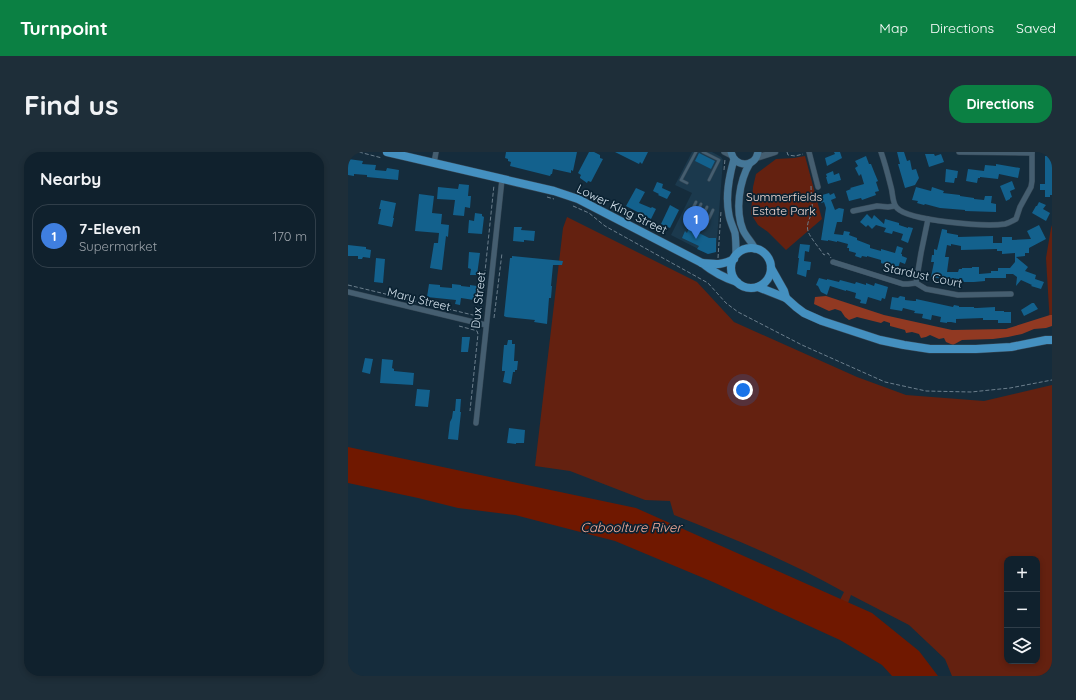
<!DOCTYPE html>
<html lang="en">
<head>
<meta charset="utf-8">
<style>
  body { margin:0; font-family:Quicksand,sans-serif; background:#1e2e39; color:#f1f3f6 }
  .controls { position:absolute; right:12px; bottom:12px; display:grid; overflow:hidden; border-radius:8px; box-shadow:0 2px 6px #0003 }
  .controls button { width:36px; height:36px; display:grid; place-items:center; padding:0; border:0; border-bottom:1px solid #303e49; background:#10212d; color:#f1f3f6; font:20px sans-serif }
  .you { position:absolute; left:395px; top:238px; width:14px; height:14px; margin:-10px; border:3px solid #fff; border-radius:50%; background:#1a73e8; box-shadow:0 0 0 6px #1a73e833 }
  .badge { display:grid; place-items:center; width:26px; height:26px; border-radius:50%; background:#0b8043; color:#fff; font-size:13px; font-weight:700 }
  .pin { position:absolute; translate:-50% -33px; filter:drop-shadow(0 1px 2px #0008) }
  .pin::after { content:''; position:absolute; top:21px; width:14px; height:12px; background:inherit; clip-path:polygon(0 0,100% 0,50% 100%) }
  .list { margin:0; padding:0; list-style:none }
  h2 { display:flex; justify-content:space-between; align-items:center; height:52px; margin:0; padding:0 16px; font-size:17px }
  h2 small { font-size:13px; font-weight:400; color:#9ca3aa }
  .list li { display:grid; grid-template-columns:26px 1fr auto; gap:12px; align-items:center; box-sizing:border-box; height:64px; margin:0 8px 8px; padding:0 8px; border:1px solid #303e49; border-radius:16px }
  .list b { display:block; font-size:15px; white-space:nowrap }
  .list p { margin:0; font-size:13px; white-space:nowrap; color:#9ca3aa }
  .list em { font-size:13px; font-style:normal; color:#9ca3aa }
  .icon { flex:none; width:22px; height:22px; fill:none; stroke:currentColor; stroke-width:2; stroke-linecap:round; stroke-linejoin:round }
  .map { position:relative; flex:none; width:704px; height:524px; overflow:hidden; border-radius:16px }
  header { display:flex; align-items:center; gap:24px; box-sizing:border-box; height:56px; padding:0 20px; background:#0b8043; color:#fff }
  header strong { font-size:19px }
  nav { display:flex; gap:22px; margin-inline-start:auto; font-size:14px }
  .intro { display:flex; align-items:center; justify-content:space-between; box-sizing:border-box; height:96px; padding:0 24px }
  h1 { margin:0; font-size:28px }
  .button { padding:10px 18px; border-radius:16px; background:#0b8043; color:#fff; font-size:14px; font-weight:700 }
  main { display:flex; gap:24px; padding:0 24px }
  aside { flex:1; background:#10212d; border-radius:16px; box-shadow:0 2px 6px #0003 }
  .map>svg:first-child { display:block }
</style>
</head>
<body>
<header>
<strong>Turnpoint</strong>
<nav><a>Map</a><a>Directions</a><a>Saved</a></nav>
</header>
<div class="intro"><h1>Find us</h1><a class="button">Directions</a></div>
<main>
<aside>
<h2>Nearby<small></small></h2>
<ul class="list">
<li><span class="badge" style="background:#3f7fe0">1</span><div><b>7-Eleven</b><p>Supermarket</p></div><em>170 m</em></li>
</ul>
</aside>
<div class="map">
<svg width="704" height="524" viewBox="0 0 704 524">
  <rect width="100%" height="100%" fill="#152c3c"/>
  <path fill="#1b394d" d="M344,0H364L373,5L375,8L368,100L360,102L323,83L344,41L327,33Z"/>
  <g fill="#642110" fill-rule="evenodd">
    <path d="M457,4L474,67L438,98L420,80L410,73L403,62L405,35L408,22L428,7L446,6Z"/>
    <path d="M219,65L349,130L386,170L509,225L558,243L636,249L704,233V524H604L597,507L561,473L503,443L500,451L492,448L496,440C441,409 384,386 326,363L322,349L297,348L222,319L187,314L215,76ZM659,407H689V509H659Z"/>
    <path d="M704,73V172L702,173L698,106L703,76Z"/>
  </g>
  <path fill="#913922" d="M478,144L536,163L604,178L658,177L702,163H704V174L698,176L686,177L674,182L660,185L645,187L614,188L605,193L598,190L596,186L591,187L582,183L578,185L573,186L571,182L564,180L558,181L557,178L542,174V171L536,169L533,171L509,165L501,168L497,165L493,159L487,157L481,159L466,152L467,145Z"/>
  <path fill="#701800" d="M0,295L288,356L524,461L571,499L590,524H544L534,513L492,488L365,430L267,389L167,363L110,356L70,346L0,331Z"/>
  <g fill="#13618d" fill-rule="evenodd">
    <path d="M158,0H229L225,19L223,18V21L205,17L204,22H203L202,24L162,14L163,10L160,9V7L157,6Z"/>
    <path d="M241,0H246L252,3V6L255,7L243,30L240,29L239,31L232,26V25L233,23L230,21Z"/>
    <path d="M267,0H300L294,12L292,10L291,12Z"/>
    <path d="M486,0H492L494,6L479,14L477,6L487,2Z"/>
    <path d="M549,0H556L559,9L562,8L564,18L568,17L571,26L567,33L557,36L550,12H552Z"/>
    <path d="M699,0H704V43H702V45H697V38H692V32H697V4H698Z"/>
    <path d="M351,1L367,9L363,17L347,9Z"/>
    <path d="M577,2H586L587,4L593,2L596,10L581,15Z"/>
    <path d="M518,4L521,12H523L527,22L530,29L528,30L531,39L527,40L528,43L514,48L513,46L501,49L498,39L503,37L502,36L516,32L513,22L511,24L507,16L510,14L507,9Z"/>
    <path d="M0,7L15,9L14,12L28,13L27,18L38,19L39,16L51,18L50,28L19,25V23L6,22V24L0,23Z"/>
    <path d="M648,12L672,16L670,26L651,22L650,27L632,25V26H630L629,31L618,29L620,17L636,19L637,13L648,14Z"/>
    <path d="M598,17L610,19L609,26H607L606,31L597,30Z"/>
    <path d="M485,19L486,23L491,21L493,28L480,32L478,25H479L478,22Z"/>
    <path d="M664,29L667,37L662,39L664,45L662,46V47L658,49L652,34Z"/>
    <path d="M309,30L315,32L314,36L323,40L319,47L310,43L311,42L305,39Z"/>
    <path d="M111,32L121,33L120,44H123L122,56L117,55L116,64L105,63L107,48L89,47L90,35L110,37Z"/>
    <path d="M568,35L583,39L584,35L596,39L595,41L612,43V44L626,46V47L636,48L637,44H644L643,51L648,52V60L617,59V58L592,56L577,52L576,53L569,51L570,49L564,48Z"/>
    <path d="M288,36L297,40L291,51L303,56L304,55L308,57L303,67L278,54Z"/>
    <path d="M481,41L482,43L486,41L488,46L483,48L487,58L491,56L496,57L494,70H489L486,82L495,83L496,79L502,80L501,83L509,86V88L522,93V96L533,99V97L547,101L549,94L555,96L553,102H554V104L559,106L557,112L552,110L550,116H547L533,111V108L519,104V105L514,104L513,106L507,104L508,101L501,99V96H499L500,92L489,89V90L480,88V89L473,88L478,56L476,50L473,51L471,44Z"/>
    <path d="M71,42L86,44L84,61L94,62L93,72L101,73L100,85L98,84L94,118L82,116L86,91H90L91,81L67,79Z"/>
    <path d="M33,48L48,51L45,66H46L44,75L30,72L33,57H31Z"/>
    <path d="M691,50L698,53L695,57L702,61L698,69L684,61L688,54H689Z"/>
    <path d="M322,53L331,58L322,76L313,72Z"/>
    <path d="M127,61L134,62V64L136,65L134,82L120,81L121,68L126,69Z"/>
    <path d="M519,62L524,67L526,63L536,72L537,67L551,71V73L560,76V75L565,76L560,91L553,88L555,82L545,79L544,82L536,80L538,76L528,73L524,77L520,73L518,75L512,70Z"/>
    <path d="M691,73L698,87L681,96V101H677V104L668,105L680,115L677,119L688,123L687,127L696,130L693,137L683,134L684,133L673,128L668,134L669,125L665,122H658V126H637V129L626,130H613L608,131V129L583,125L586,110H583L584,103H586V97L589,98L594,77L599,78V81L610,83V85L645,84V91H654V85H664V88L683,87L679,79ZM603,92L613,94V98L649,97V99H654V102L667,101V110L662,116H650V119H643V121L631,122V115H624V116H614V117H611L610,120H599L601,105H597L599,93L603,94Z"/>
    <path d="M166,75H174L173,78L187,79L186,89L176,88V90L165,89Z"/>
    <path d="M341,76L361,86H368V100L360,102L349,97L351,94L334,86L337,79L339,81Z"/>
    <path d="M452,92L462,93L461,100L457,99L456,109L463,110L462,118H459L458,125L449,122L451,106H450Z"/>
    <path d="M0,93L18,95V97L23,98L22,106L15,105L14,107H10V104H0Z"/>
    <path d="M121,100L132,101L129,123H122L123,117L120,116Z"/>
    <path d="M164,104L215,109L214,113H205L203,134H204L203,146H201L199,172L186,170L187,168L158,165L156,164L162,106H164Z"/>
    <path d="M28,106L37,107L35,131L26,130Z"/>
    <path d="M471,126L479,128V127L491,130L492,128L507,132L508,130L518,133V131L526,134L527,131L540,135L537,147L534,146L533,149L520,145L518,152L512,151L513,148L507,146L508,141L498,138V139L482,134L479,143L473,140L470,134L468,133Z"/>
    <path d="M81,132L92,133V135L104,136V132L113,133V134L122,135V133L129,134V136H132L130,147L126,146V148L113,146L112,153L107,152L108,148L79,145Z"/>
    <path d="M552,144L557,145V148L566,149H568V147L605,155L606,153L611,154V155H626V156H629L647,155V159H656V160H663V171H650V168H635V166L608,167V171L603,170H599V171L592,170L593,165L584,163L583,168L574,166L575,162L566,161L567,159L555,156L554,159L542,157L544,145L550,146Z"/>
    <path d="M684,151H686L690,157L676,164L673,158Z"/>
    <path d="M114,185H122L120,200H113Z"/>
    <path d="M160,188H164V192H167L166,209H170L169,218H167V220H165L163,232L155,230L157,219H154V216L156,193H159Z"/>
    <path d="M17,206L25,207L22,222L14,220Z"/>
    <path d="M34,207L45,208L44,216L46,217V219L66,221L65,233L32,231Z"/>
    <path d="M69,237L82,238L80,255L67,254Z"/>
    <path d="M108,247H113L112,260H113L110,288L100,287L102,270L104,266L105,259H107Z"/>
    <path d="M161,276L177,278L176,291H168V292L159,291Z"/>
  </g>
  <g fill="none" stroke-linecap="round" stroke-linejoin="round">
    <defs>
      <g id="service">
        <path d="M355,0L371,8L361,28"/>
        <path d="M339,31L333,28L348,0"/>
        <path d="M340,67L348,50"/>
        <path d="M345,69L353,52"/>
        <path d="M351,72L359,55"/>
        <path d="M357,75L365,58"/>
      </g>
      <g id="minor">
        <path d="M376,0L384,4"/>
        <path d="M461,0L470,35"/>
        <path d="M533,0C537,11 540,23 543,35C545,41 544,51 549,56C561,69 638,75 657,72C661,71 664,69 668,67L672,55L683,35L684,29V0"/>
        <path d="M611,0L684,1"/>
        <path d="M86,11L88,0"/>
        <path d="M505,59L529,54L540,55L547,54"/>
        <path d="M485,110L555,132H560L568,131L578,137L610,143L663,142"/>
        <path d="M568,131L573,101L580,67"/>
        <path d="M0,140L138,173"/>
        <path d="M128,271L154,27"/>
      </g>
      <path id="tertiary" d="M408,6L427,0"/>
      <g id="secondary">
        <path d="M383,0C387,16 407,16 410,0"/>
        <path d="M386,7C381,25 377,44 381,63C382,69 385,75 387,81C388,88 388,96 388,103"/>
        <path d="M402,11C391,29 387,59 395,78C398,85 404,90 407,97"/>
      </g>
      <g id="primary">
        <path d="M39,0L206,39L230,47L354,111C364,119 376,126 389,130"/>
        <circle cx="403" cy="116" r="20"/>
        <path d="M354,111C368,112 372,114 386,107"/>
        <path d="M423,116L436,139L438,146"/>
        <path d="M410,135L438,146L448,155L456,161L474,169L532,188L556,193L582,197H628L663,195L698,188H704"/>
      </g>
    </defs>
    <use href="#service" stroke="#374957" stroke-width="3.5"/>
    <use href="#minor" stroke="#374957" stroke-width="6"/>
    <use href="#tertiary" stroke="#374957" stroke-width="7"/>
    <use href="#secondary" stroke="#374957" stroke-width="8"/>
    <use href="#primary" stroke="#374957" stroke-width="9"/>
    <g stroke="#6b7e8c" stroke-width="1" stroke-dasharray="4 2" stroke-linecap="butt">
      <path d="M11,0L34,6"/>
      <path d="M439,0L440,3L447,4L455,2"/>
      <path d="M376,18L377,7"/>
      <path d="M463,34C463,43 465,52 464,60C462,66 458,72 460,79C461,84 472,97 476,103L480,101L483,106"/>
      <path d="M199,45L206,47"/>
      <path d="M225,54L241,61L257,74L360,131L378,151L390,160L454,193L537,230L578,239L623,240L662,236L704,228"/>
      <path d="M370,106L373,59"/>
      <path d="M0,133L125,163L128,162L133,158L146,33"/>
      <path d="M146,166L154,101"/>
      <path d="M111,174L126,178L129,179L130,182L122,259"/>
    </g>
    <use href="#service" stroke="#455e70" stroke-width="2.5"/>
    <use href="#minor" stroke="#455e70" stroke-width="5"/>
    <use href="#tertiary" stroke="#455e70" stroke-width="6"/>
    <use href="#secondary" stroke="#457798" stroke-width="7"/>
    <use href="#primary" stroke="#4490c0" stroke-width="8"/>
  </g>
  <g text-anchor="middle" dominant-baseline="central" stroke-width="3.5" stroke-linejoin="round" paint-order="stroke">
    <g font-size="12" fill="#f3d9d2" stroke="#0a2232">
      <text x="436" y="44">Summerfields<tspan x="436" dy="14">Estate Park</tspan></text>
    </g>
    <g font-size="12" fill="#d3e1ec" stroke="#0a2232">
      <text transform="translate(274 57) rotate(26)">Lower King Street</text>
      <text transform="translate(575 123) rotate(12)">Stardust Court</text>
      <text transform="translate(71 147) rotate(14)">Mary Street</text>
      <text transform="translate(130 148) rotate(-84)">Dux Street</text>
    </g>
    <g font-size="13" font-style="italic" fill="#f9ae9a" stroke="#0a2232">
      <text x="283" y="375">Caboolture River</text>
    </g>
  </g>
</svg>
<div class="controls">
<button>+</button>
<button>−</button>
<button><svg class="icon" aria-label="layers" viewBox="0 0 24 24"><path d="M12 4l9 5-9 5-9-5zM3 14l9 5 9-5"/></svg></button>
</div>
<div class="you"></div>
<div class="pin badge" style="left:348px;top:87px;background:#3f7fe0">1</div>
</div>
</main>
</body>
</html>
